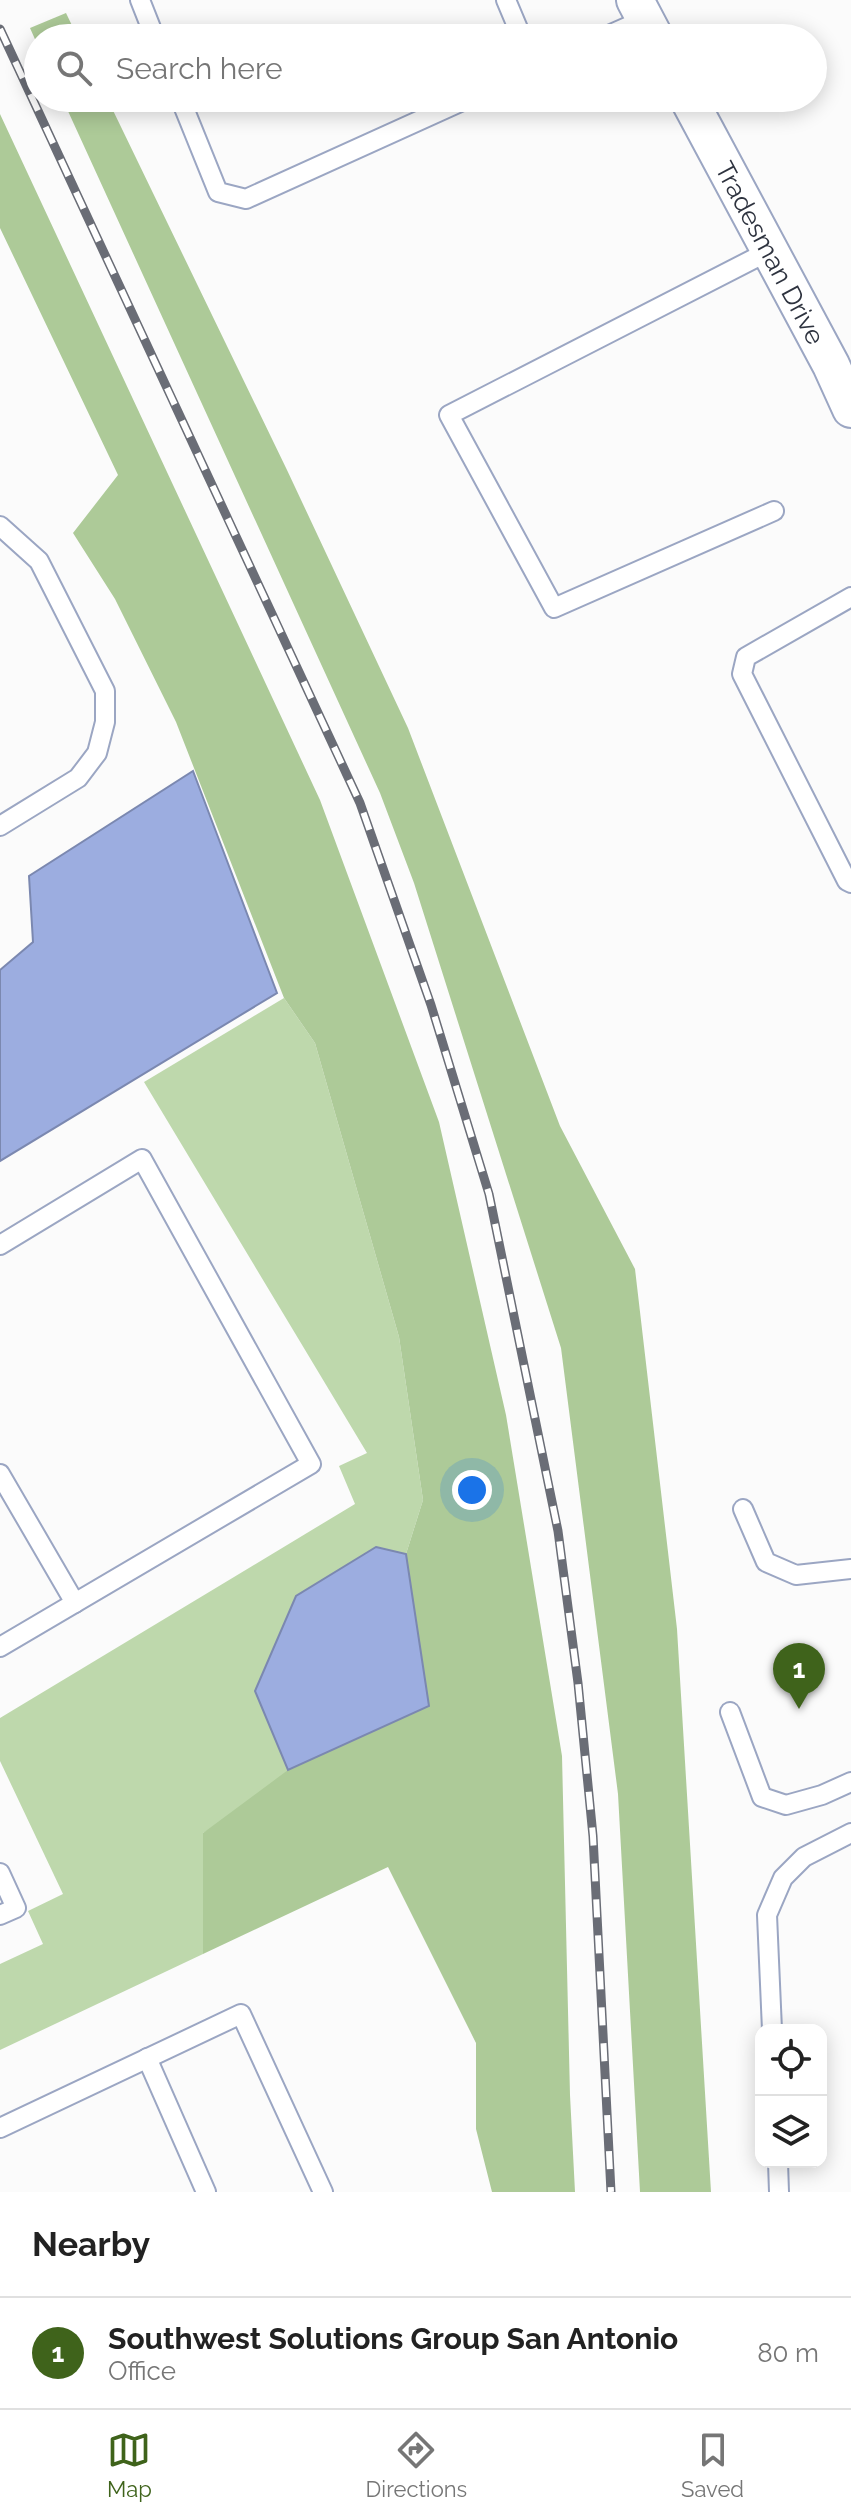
<!DOCTYPE html>
<html lang="en">
<head>
<meta charset="utf-8">
<style>
  body { margin:0; font-family:Raleway,sans-serif; background:#f6f6f6; color:#222 }
  .controls { position:absolute; right:24px; bottom:24px; display:grid; overflow:hidden; border-radius:16px; box-shadow:0 4px 20px #0003 }
  .controls button { width:72px; height:72px; display:grid; place-items:center; padding:0; border:0; border-bottom:2px solid #e0e0e0; background:#fff; color:#222; font:40px sans-serif }
  .you { position:absolute; left:472px; top:1490px; width:28px; height:28px; margin:-20px; border:6px solid #fff; border-radius:50%; background:#1a73e8; box-shadow:0 0 0 12px #1a73e833 }
  .badge { display:grid; place-items:center; width:52px; height:52px; border-radius:50%; background:#3f631b; color:#fff; font-size:26px; font-weight:700 }
  .pin { position:absolute; translate:-50% -66px; filter:drop-shadow(0 2px 4px #0008) }
  .pin::after { content:''; position:absolute; top:42px; width:28px; height:24px; background:inherit; clip-path:polygon(0 0,100% 0,50% 100%) }
  .list { margin:0; padding:0; list-style:none }
  h2 { display:flex; justify-content:space-between; align-items:center; height:104px; margin:0; padding:0 32px; font-size:34px }
  h2 small { font-size:26px; font-weight:400; color:#767676 }
  .list li { display:grid; grid-template-columns:52px 1fr auto; gap:24px; align-items:center; box-sizing:border-box; height:112px; padding:0 32px; border-top:2px solid #e0e0e0 }
  .list b { display:block; font-size:30px; white-space:nowrap }
  .list p { margin:0; font-size:26px; white-space:nowrap; color:#767676 }
  .list em { font-size:26px; font-style:normal; color:#767676 }
  .icon { flex:none; width:44px; height:44px; fill:none; stroke:currentColor; stroke-width:2; stroke-linecap:round; stroke-linejoin:round }
  .map { position:relative; flex:none; width:851px; height:2192px; overflow:hidden }
  .search { position:absolute; background:#fff; box-shadow:0 4px 20px #0003; left:24px; right:24px; top:24px; height:88px; display:flex; align-items:center; gap:20px; box-sizing:border-box; padding:0 28px; border-radius:44px; color:#767676; font-size:30px }
  .sheet { height:216px; background:#fff }
  nav { display:flex; justify-content:space-around; align-items:center; box-sizing:border-box; height:112px; border-top:2px solid #e0e0e0; background:#fff; font-size:22px; color:#767676 }
  nav a { display:grid; justify-items:center; gap:4px }
  nav .on { color:#3f631b }
  .map>svg:first-child { display:block }
</style>
</head>
<body>
<div class="map">
<svg width="851" height="2192" viewBox="0 0 851 2192">
  <rect width="100%" height="100%" fill="#fbfbfb"/>
  <path fill="#bed8ac" d="M284,998L315,1043L399,1337L423,1500L406,1554L429,1706L203,1833V1954L0,2050V1964L43,1944L28,1911L63,1894L0,1761V1718L355,1504L339,1466L367,1453L144,1082Z"/>
  <g fill="#adca98">
    <path d="M66,13L78,38H38V46L30,28Z"/>
    <path d="M62,98H107L287,470L408,728L560,1126L635,1269L677,1629L711,2192H640L618,1794L561,1348L414,883L380,793Z"/>
    <path d="M0,114L320,800L439,1122L506,1415L562,1756L570,2095L575,2192H492L476,2129V2043L388,1867L203,1954V1833L288,1770L429,1706L406,1554L423,1500L399,1337L315,1043L284,998L176,722L115,599L73,533L118,475L0,228Z"/>
  </g>
  <g fill="#9cade0" stroke="#7b88b0" stroke-width="2">
    <path d="M193,771L277,993L0,1161V970L33,942L29,876Z"/>
    <path d="M376,1547L406,1554L429,1706L288,1770L255,1691L296,1596Z"/>
  </g>
  <g fill="none" stroke-linecap="round" stroke-linejoin="round">
    <defs>
      <g id="service">
        <path d="M140,0L155,38"/>
        <path d="M506,0L522,38"/>
        <path d="M602,38L645,19"/>
        <path d="M180,98L218,192L246,199L469,98"/>
        <path d="M769,251L449,415L554,608L774,511"/>
        <path d="M0,526L39,561L105,691V722L97,753L78,778L0,826"/>
        <path d="M851,597L746,657L742,674L847,881L851,883"/>
        <path d="M0,1245L142,1159L311,1464L0,1647"/>
        <path d="M0,1474L75,1603"/>
        <path d="M743,1509L766,1562L796,1575L851,1569"/>
        <path d="M730,1712L762,1797L786,1805L822,1795L851,1782"/>
        <path d="M0,1873L16,1908L0,1915"/>
        <path d="M772,2030L767,1915L783,1878L804,1857L851,1833"/>
        <path d="M147,2058L206,2192"/>
        <path d="M0,2128L241,2014L323,2192"/>
        <path d="M778,2162L779,2192"/>
      </g>
      <g id="minor">
        <path d="M635,0L655,38"/>
        <path d="M688,98L831,365L851,409"/>
      </g>
    </defs>
    <use href="#service" stroke="#9ba6c3" stroke-width="22"/>
    <use href="#minor" stroke="#9ba6c3" stroke-width="40"/>
    <use href="#service" stroke="#fff" stroke-width="18"/>
    <use href="#minor" stroke="#fff" stroke-width="36"/>
    <defs>
      <path id="rail" d="M0,29L360,803L431,1005L489,1194L558,1531L578,1683L593,1836L611,2192"/>
    </defs>
    <use href="#rail" stroke="#6a6d76" stroke-width="9"/>
    <use href="#rail" stroke="#fff" stroke-width="6" stroke-dasharray="18" stroke-linecap="butt"/>
  </g>
  <g text-anchor="middle" dominant-baseline="central" stroke-width="7" stroke-linejoin="round" paint-order="stroke">
    <g font-size="26" fill="#2e333f" stroke="#fff">
      <text transform="translate(770 253) rotate(62)">Tradesman Drive</text>
    </g>
  </g>
</svg>
<div class="controls">
<button><svg class="icon" aria-label="locate" viewBox="0 0 24 24"><circle cx="12" cy="12" r="6"/><path d="M12 2v4M12 18v4M2 12h4M18 12h4"/></svg></button>
<button><svg class="icon" aria-label="layers" viewBox="0 0 24 24"><path d="M12 4l9 5-9 5-9-5zM3 14l9 5 9-5"/></svg></button>
</div>
<div class="you"></div>
<div class="pin badge" style="left:799px;top:1709px">1</div>
<div class="search"><svg class="icon" aria-label="search" viewBox="0 0 24 24"><circle cx="10" cy="10" r="6"/><path d="M15 15l6 6"/></svg>Search here</div>
</div>
<section class="sheet">
<h2>Nearby<small></small></h2>
<ul class="list">
<li><span class="badge">1</span><div><b>Southwest Solutions Group San Antonio</b><p>Office</p></div><em>80 m</em></li>
</ul>
</section>
<nav>
<a class="on"><svg class="icon" aria-label="map" viewBox="0 0 24 24"><path d="M3 6l6-2 6 2 6-2v14l-6 2-6-2-6 2zM9 4v14M15 6v14"/></svg>Map</a>
<a><svg class="icon" aria-label="directions" viewBox="0 0 24 24"><path d="M12 3l9 9-9 9-9-9zM9 14v-3h6M13 9l2 2-2 2"/></svg>Directions</a>
<a><svg class="icon" aria-label="saved" viewBox="0 0 24 24"><path d="M7 4h10v16l-5-4-5 4z"/></svg>Saved</a>
</nav>
</body>
</html>
